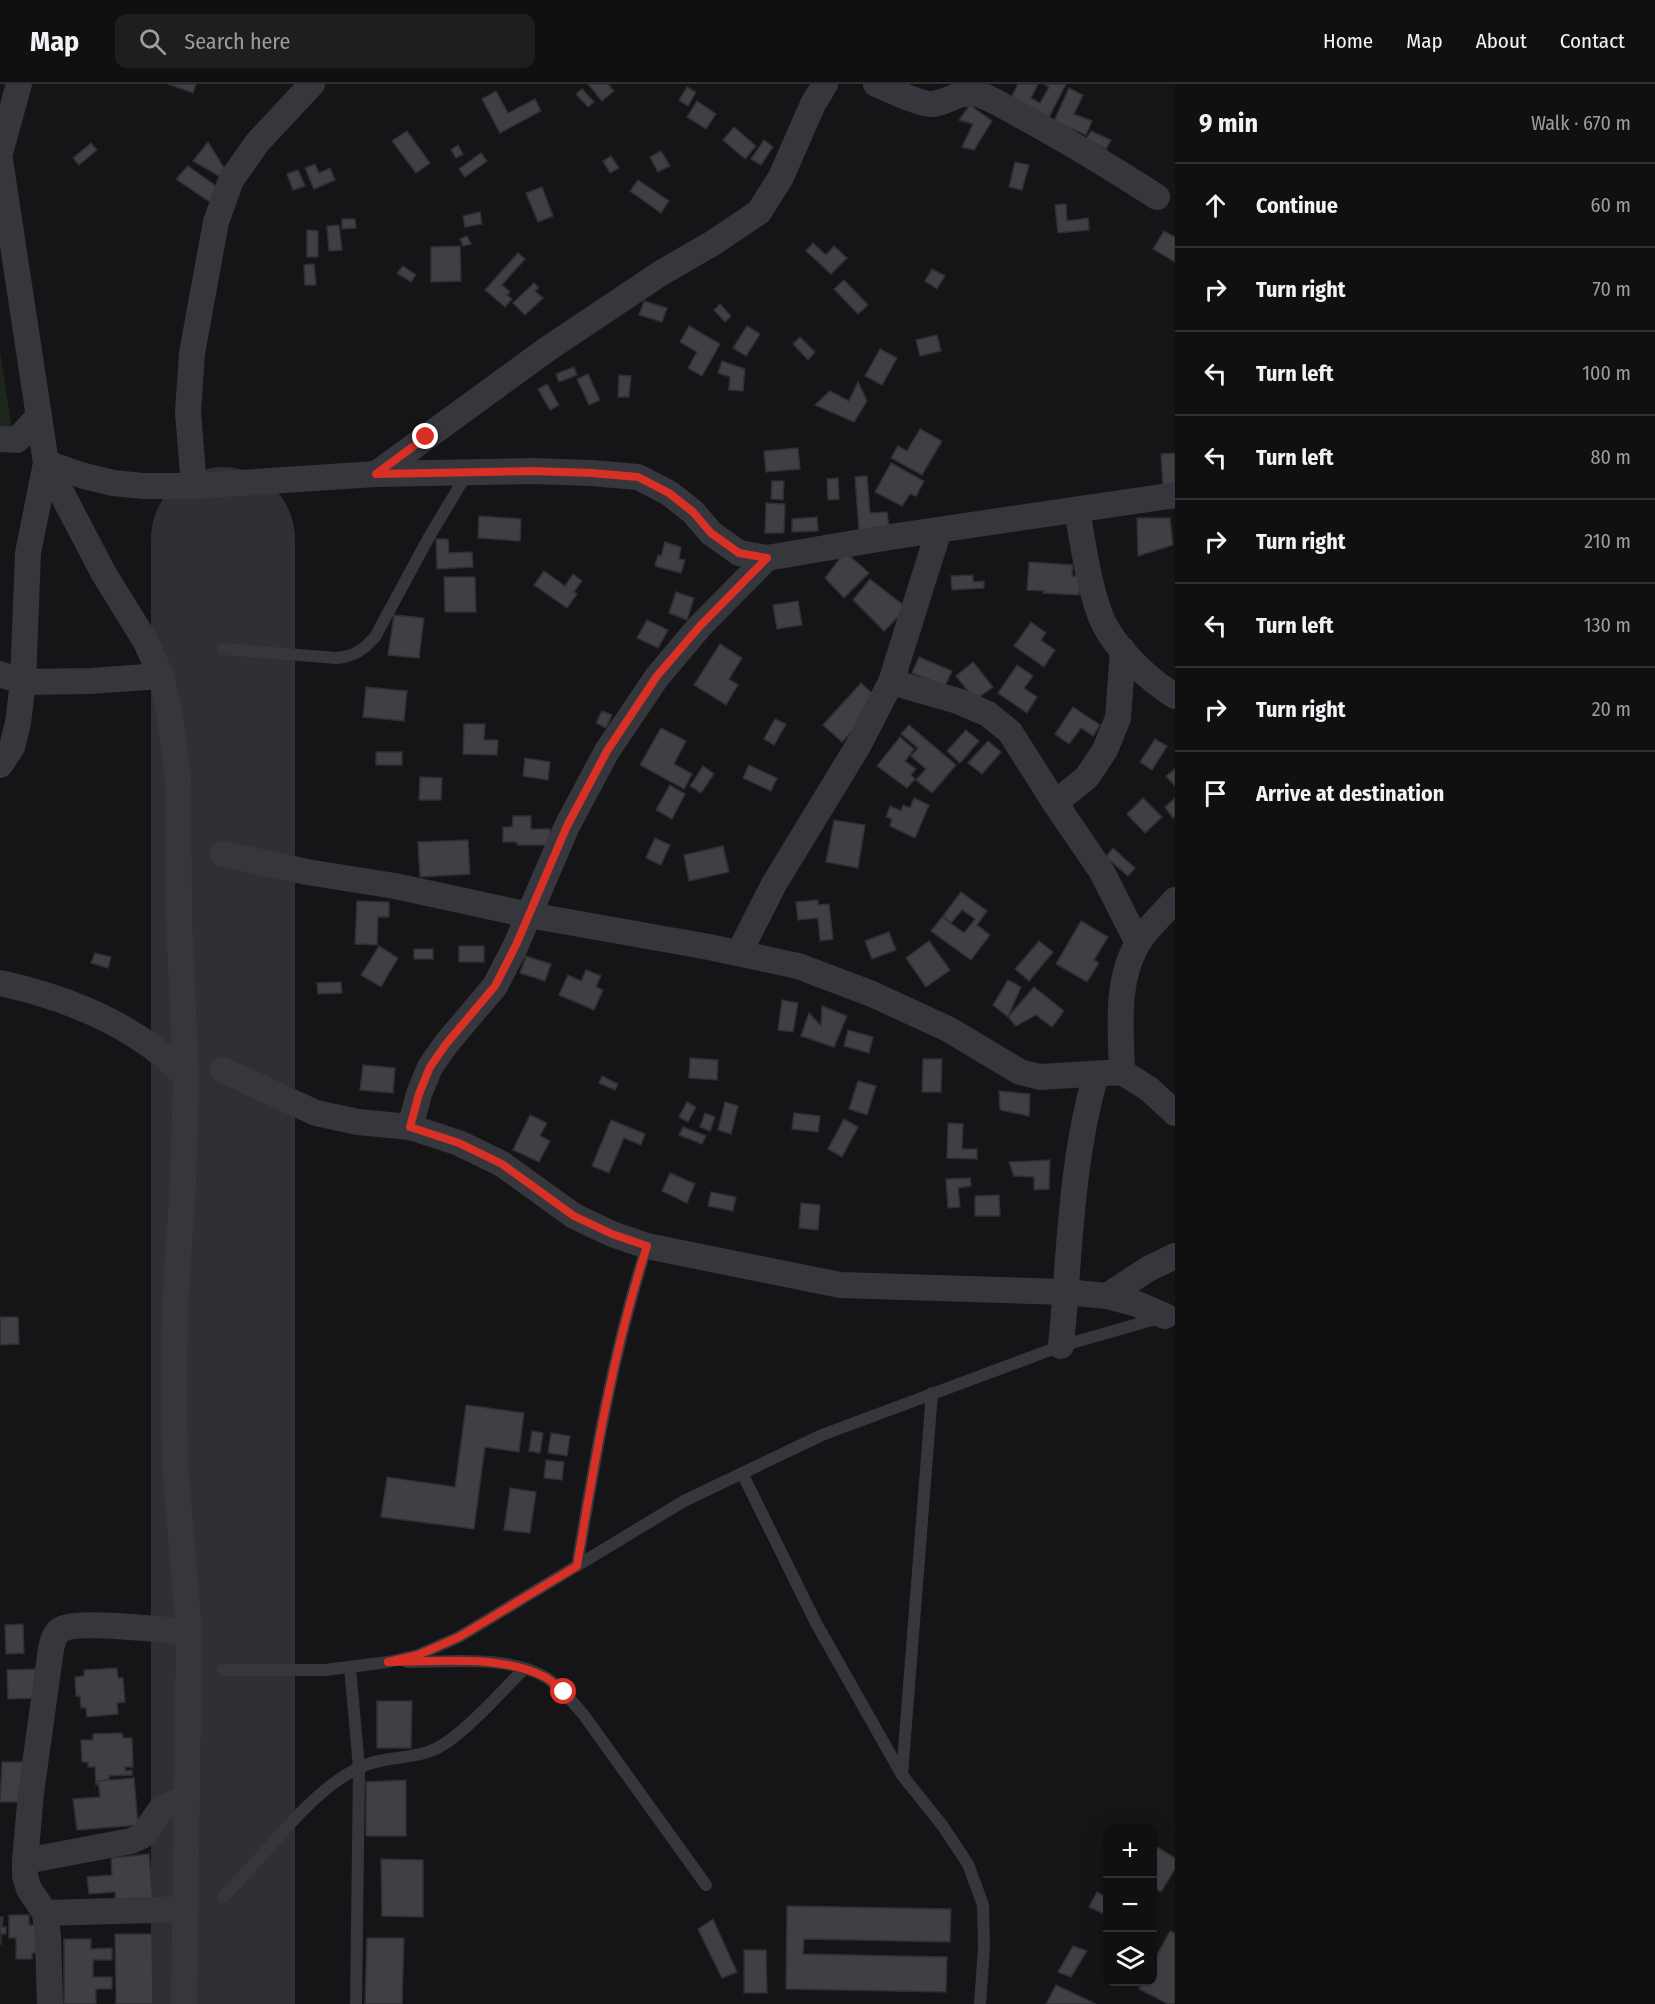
<!DOCTYPE html>
<html lang="en">
<head>
<meta charset="utf-8">
<style>
  body { margin:0; font-family:"Fira Sans Condensed",sans-serif; background:#1e1e1f; color:#f1f3f6 }
  .controls { position:absolute; right:18px; bottom:18px; display:grid; overflow:hidden; border-radius:12px; box-shadow:0 6px 24px #0002 }
  .controls button { width:54px; height:54px; display:grid; place-items:center; padding:0; border:0; border-bottom:2px solid #303031; background:#101011; color:#f1f3f6; font:30px sans-serif }
  .stop { position:absolute; width:18px; height:18px; margin:-14px; border:4px solid #d93025; border-radius:50%; background:#fff }
  .stop.end { background:#d93025; border-color:#fff; box-shadow:0 2px 6px #0008 }
  .list { margin:0; padding:0; list-style:none }
  h2 { display:flex; justify-content:space-between; align-items:center; height:78px; margin:0; padding:0 24px; font-size:26px }
  h2 small { font-size:20px; font-weight:400; color:#9c9d9f }
  .list li { display:grid; grid-template-columns:39px 1fr auto; gap:18px; align-items:center; box-sizing:border-box; height:84px; padding:0 24px; border-top:2px solid #303031 }
  .list b { display:block; font-size:22px; white-space:nowrap }
  .list em { font-size:20px; font-style:normal; color:#9c9d9f }
  .icon { flex:none; width:33px; height:33px; fill:none; stroke:currentColor; stroke-width:2; stroke-linecap:round; stroke-linejoin:round }
  .map { position:relative; flex:none; width:1175px; height:1920px; overflow:hidden }
  header { display:flex; align-items:center; gap:36px; box-sizing:border-box; height:84px; padding:0 30px; background:#101011; border-bottom:2px solid #303031 }
  header strong { font-size:28px }
  nav { display:flex; gap:33px; margin-inline-start:auto; font-size:21px }
  .search { width:420px; height:54px; background:#1e1e1f; display:flex; align-items:center; gap:15px; box-sizing:border-box; padding:0 21px; border-radius:12px; color:#9c9d9f; font-size:22px }
  main { display:flex }
  aside { flex:1; background:#101011 }
  .map>svg:first-child { display:block }
</style>
</head>
<body>
<header>
<strong>Map</strong>
<div class="search"><svg class="icon" aria-label="search" viewBox="0 0 24 24"><circle cx="10" cy="10" r="6"/><path d="M15 15l6 6"/></svg>Search here</div>
<nav><a>Home</a><a>Map</a><a>About</a><a>Contact</a></nav>
</header>
<main>
<div class="map">
<svg width="1175" height="1920" viewBox="0 0 1175 1920">
  <rect width="100%" height="100%" fill="#151517"/>
  <path fill="#212124" d="M210,412L256,416V1920H212Z"/>
  <path fill="#1d251d" d="M0,267L13,350L0,346Z"/>
  <g fill="none" stroke-linecap="round" stroke-linejoin="round">
    <path stroke="#2e3034" stroke-width="144" d="M223,455V1920"/>
  </g>
  <g fill="#3f4044" stroke="#2f2f33" stroke-width="1.5">
    <path d="M168,0H196L193,9Z"/>
    <path d="M588,0H608L614,7L602,17Z"/>
    <path d="M1018,0H1038L1031,14L1040,19L1049,3L1044,0H1066L1046,39L1008,20Z"/>
    <path d="M687,3L696,8L688,22L679,16Z"/>
    <path d="M1069,4L1083,11L1074,30L1092,37L1086,51L1054,37Z"/>
    <path d="M582,5L594,18L588,23L576,10Z"/>
    <path d="M496,7L508,29L535,15L541,27L500,49L482,15Z"/>
    <path d="M697,17L716,30L706,45L687,33Z"/>
    <path d="M970,21L992,37L974,66L962,63L973,40L959,36Z"/>
    <path d="M734,43L756,62L745,75L723,56Z"/>
    <path d="M407,47L430,79L416,89L392,57Z"/>
    <path d="M1091,47L1111,56L1106,65L1086,55Z"/>
    <path d="M764,56L773,63L761,81L751,75Z"/>
    <path d="M208,58L226,87L224,95L193,77Z"/>
    <path d="M91,59L97,66L79,81L73,74Z"/>
    <path d="M458,61L463,70L456,74L451,66Z"/>
    <path d="M661,67L670,82L658,88L650,73Z"/>
    <path d="M481,69L487,77L465,93L459,85Z"/>
    <path d="M611,72L619,84L610,89L603,77Z"/>
    <path d="M1015,78L1029,81L1022,106L1009,103Z"/>
    <path d="M315,80L319,89L330,84L335,96L314,105L305,84Z"/>
    <path d="M188,82L216,102L210,118L176,95Z"/>
    <path d="M298,86L305,102L293,106L287,90Z"/>
    <path d="M638,96L669,117L661,129L630,107Z"/>
    <path d="M542,103L553,132L538,138L526,109Z"/>
    <path d="M1066,120L1067,137L1088,134L1089,146L1058,149L1055,121Z"/>
    <path d="M480,128L482,140L465,143L463,132Z"/>
    <path d="M342,135H355L356,144L342,145Z"/>
    <path d="M339,141L342,166L329,167L327,142Z"/>
    <path d="M307,146L318,147V173H307Z"/>
    <path d="M1164,147L1175,153V178L1153,165Z"/>
    <path d="M467,152L471,160L463,162L460,155Z"/>
    <path d="M813,159L826,171L834,162L847,174L831,190L806,167Z"/>
    <path d="M460,162L461,197L431,198V163Z"/>
    <path d="M518,169L525,175L502,201L510,208L507,211L512,215L505,223L485,206Z"/>
    <path d="M314,180L316,201H305L304,181Z"/>
    <path d="M403,182L416,191L411,198L397,189Z"/>
    <path d="M932,185L945,192L937,205L925,197Z"/>
    <path d="M844,196L868,221L858,230L834,205Z"/>
    <path d="M534,199L539,204L535,207L543,214L525,231L513,219Z"/>
    <path d="M644,217L667,224L662,238L639,231Z"/>
    <path d="M720,220L731,232L725,238L714,226Z"/>
    <path d="M689,242L720,260L702,292L688,284L697,268L680,258Z"/>
    <path d="M747,242L760,250L746,272L733,264Z"/>
    <path d="M937,251L941,267L920,272L916,256Z"/>
    <path d="M800,253L815,268L808,276L793,260Z"/>
    <path d="M880,265L897,274L882,301L865,292Z"/>
    <path d="M722,277L745,285L743,307L729,306L730,293L718,289Z"/>
    <path d="M574,283L577,291L559,298L556,290Z"/>
    <path d="M588,290L600,316L589,321L577,295Z"/>
    <path d="M619,291L631,292L629,313H618Z"/>
    <path d="M858,298L867,317L854,338L815,321L830,307L849,317Z"/>
    <path d="M547,300L559,321L550,326L538,305Z"/>
    <path d="M920,345L942,357L922,391L891,374L898,362L907,367Z"/>
    <path d="M798,364L800,385L766,388L764,367Z"/>
    <path d="M1175,369V402L1163,403L1161,370Z"/>
    <path d="M891,379L924,397L916,412L910,410L902,422L875,408Z"/>
    <path d="M867,392L870,429L887,428L889,445L859,447L855,393Z"/>
    <path d="M838,394L839,415L828,416L827,395Z"/>
    <path d="M772,397H784L783,416L771,415Z"/>
    <path d="M766,419L785,420L784,449H765Z"/>
    <path d="M479,432L521,435L520,457L478,454Z"/>
    <path d="M817,433L818,447L792,448V435Z"/>
    <path d="M1137,434H1170L1173,461L1138,472Z"/>
    <path d="M436,455H448L449,469L472,468L473,483L437,485Z"/>
    <path d="M665,458L681,463L679,475L685,476L681,489L655,482L658,471L661,472Z"/>
    <path d="M845,468L869,489L844,514L825,494Z"/>
    <path d="M1029,478L1073,481L1072,492H1080L1079,511L1043,509L1044,507L1027,506Z"/>
    <path d="M544,487L565,502L573,490L582,497L574,508L577,510L567,524L534,501Z"/>
    <path d="M973,491V498L984,497V504L952,506L951,492Z"/>
    <path d="M444,493H475L476,528H445Z"/>
    <path d="M870,495L907,524L884,547L853,516Z"/>
    <path d="M676,508L694,514L687,536L669,529Z"/>
    <path d="M798,517L802,541L777,545L773,521Z"/>
    <path d="M394,531L424,534L419,574L388,571Z"/>
    <path d="M647,536L668,546L658,564L637,554Z"/>
    <path d="M1031,538L1046,549L1041,556L1055,566L1044,583L1014,562Z"/>
    <path d="M720,560L742,574L729,595L738,601L726,621L694,601Z"/>
    <path d="M919,573L952,587L945,602L912,589Z"/>
    <path d="M973,578L993,603L975,616L956,592Z"/>
    <path d="M1017,581L1033,592L1024,604L1037,613L1027,629L998,609Z"/>
    <path d="M861,599L875,612L876,621L842,658L823,641Z"/>
    <path d="M366,603L407,607L404,637L363,633Z"/>
    <path d="M1073,623L1100,641L1093,652L1081,644L1069,660L1055,650Z"/>
    <path d="M602,627L612,631L606,644L596,639Z"/>
    <path d="M775,635L786,640L774,661L764,655Z"/>
    <path d="M464,640H485L484,656H498L497,671L463,670Z"/>
    <path d="M909,641L956,681L932,709L916,696L926,685L911,672L918,664L901,650Z"/>
    <path d="M661,644L686,657L674,680L692,690L684,705L640,681Z"/>
    <path d="M966,646L979,657L960,679L947,667Z"/>
    <path d="M900,653L914,665L905,677L916,685L911,691L915,695L907,704L877,682Z"/>
    <path d="M1155,655L1167,662L1152,686L1140,678Z"/>
    <path d="M988,657L1001,668L982,690L968,679Z"/>
    <rect x="376" y="668" width="26" height="13"/>
    <path d="M525,674L550,678L548,696L523,692Z"/>
    <path d="M749,681L777,694L771,707L743,694Z"/>
    <path d="M703,682L714,690L701,709L690,702Z"/>
    <path d="M1175,685V702L1166,692Z"/>
    <path d="M420,693L442,694L441,716H419Z"/>
    <path d="M670,701L685,710L672,735L656,726Z"/>
    <path d="M914,714L929,721L915,754L890,742L892,735L886,733L890,722L901,727L903,721L910,724Z"/>
    <path d="M1143,714L1162,733L1145,749L1127,730Z"/>
    <path d="M1175,714V732L1173,734L1165,723Z"/>
    <path d="M513,732H531V745H550V761H517V758H503V743H512Z"/>
    <path d="M834,736L865,741L858,784L826,778Z"/>
    <path d="M655,754L670,761L661,781L646,774Z"/>
    <path d="M468,756L470,790L420,793L418,758Z"/>
    <path d="M723,762L729,788L689,797L684,771Z"/>
    <path d="M1113,764L1135,784L1128,792L1106,773Z"/>
    <path d="M961,808L987,827L977,841L990,851L971,876L931,847L942,833L964,849L975,835L962,826L951,839L943,832Z"/>
    <path d="M818,816V821L829,820L833,855L820,857L818,834L798,836L796,818Z"/>
    <path d="M357,817L389,818V833H378L377,861L355,860Z"/>
    <path d="M1081,837L1108,853L1094,876L1099,879L1087,898L1056,880Z"/>
    <path d="M889,848L896,866L872,875L865,857Z"/>
    <path d="M929,857L950,886L926,903L906,874Z"/>
    <path d="M1039,857L1053,868L1029,897L1015,885Z"/>
    <path d="M379,862L398,874L381,903L361,891Z"/>
    <rect x="459" y="862" width="25" height="16"/>
    <rect x="414" y="865" width="19" height="10"/>
    <path d="M95,869L111,873L108,884L91,879Z"/>
    <path d="M526,872L551,880L545,897L520,889Z"/>
    <path d="M586,886L601,892L596,903L603,906L594,926L559,911L568,891L581,897Z"/>
    <path d="M1008,896L1021,903L1008,933L993,921Z"/>
    <path d="M341,898L342,909L318,910L317,899Z"/>
    <path d="M1034,903L1064,927L1052,943L1036,931L1016,942L1008,933Z"/>
    <path d="M782,916L798,919L793,948L778,946Z"/>
    <path d="M822,922L847,932L834,963L801,952L809,929L821,942Z"/>
    <path d="M848,946L873,953L869,969L844,962Z"/>
    <path d="M690,974L718,976L717,996L689,994Z"/>
    <path d="M923,975H942L941,1008H922Z"/>
    <path d="M363,981L395,984L393,1009L360,1006Z"/>
    <path d="M602,992L618,1000L615,1006L599,999Z"/>
    <path d="M858,997L876,1002L867,1031L849,1025Z"/>
    <path d="M999,1007L1030,1010L1029,1032L1000,1026Z"/>
    <path d="M687,1018L696,1023L688,1038L679,1033Z"/>
    <path d="M725,1018L738,1022L731,1050L718,1046Z"/>
    <path d="M705,1029L715,1033L710,1047L700,1043Z"/>
    <path d="M794,1029L820,1032L818,1048L792,1045Z"/>
    <path d="M530,1031L547,1039L540,1052L550,1057L539,1078L513,1066Z"/>
    <path d="M844,1035L858,1043L842,1073L828,1065Z"/>
    <path d="M611,1036L645,1050L641,1061L624,1054L609,1089L592,1082Z"/>
    <path d="M948,1039L963,1040L962,1065H977V1075L947,1074Z"/>
    <path d="M683,1043L706,1052L702,1060L679,1051Z"/>
    <path d="M1050,1076L1049,1105L1034,1106V1093L1014,1092L1009,1078Z"/>
    <path d="M670,1089L695,1100L687,1119L662,1107Z"/>
    <path d="M970,1094L971,1102L958,1104L960,1123L948,1124L946,1095Z"/>
    <path d="M711,1108L736,1113L733,1127L708,1122Z"/>
    <path d="M999,1111L1000,1132H975V1112Z"/>
    <path d="M801,1119L820,1121L818,1146L799,1144Z"/>
    <path d="M0,1233H18L19,1260L0,1261Z"/>
    <path d="M466,1321L524,1329L519,1368L485,1363L474,1445L381,1433L387,1393L455,1403Z"/>
    <path d="M532,1347L543,1349L540,1369L529,1367Z"/>
    <path d="M551,1349L570,1352L567,1372L548,1369Z"/>
    <path d="M546,1376L564,1378L562,1396L544,1394Z"/>
    <path d="M510,1404L536,1408L530,1449L504,1446Z"/>
    <path d="M23,1540L24,1569L6,1570L5,1541Z"/>
    <path d="M117,1584L118,1594H123L125,1618L117,1619L118,1630L87,1633L86,1624H81L80,1612H76L75,1593L84,1592V1586Z"/>
    <path d="M35,1585L36,1614L8,1615L7,1586Z"/>
    <path d="M377,1617H412L411,1664H377Z"/>
    <path d="M122,1649L123,1654H132L133,1683H125L126,1687L132,1686V1691L109,1692V1700L96,1701L95,1683H88V1678H82L81,1656H93V1650Z"/>
    <path d="M2,1678H24L25,1718H0Z"/>
    <path d="M134,1694L138,1741L77,1746L73,1715L100,1713L98,1697Z"/>
    <path d="M406,1696V1752H366V1698Z"/>
    <path d="M1152,1760L1175,1774V1785L1161,1808L1152,1802Z"/>
    <path d="M149,1770L153,1818L116,1821L115,1808L89,1810L87,1793L112,1791L111,1774Z"/>
    <path d="M381,1775L423,1776V1833L382,1832Z"/>
    <path d="M1097,1808L1108,1814V1832L1089,1823Z"/>
    <path d="M787,1822L951,1825L950,1858L804,1855L803,1870L947,1873L946,1908L786,1905Z"/>
    <path d="M9,1831H29V1841H36L37,1869H32V1875H16V1854H9Z"/>
    <path d="M0,1833H3L2,1843H6V1850H1V1861Z"/>
    <path d="M713,1835L737,1888L722,1894L698,1845Z"/>
    <path d="M1170,1847L1175,1849V1920H1168L1139,1905L1143,1898H1152V1880Z"/>
    <path d="M115,1850H152L153,1920H116Z"/>
    <path d="M367,1854H404L402,1920H365Z"/>
    <path d="M64,1855H91V1865L112,1864V1876H93V1893H112V1905H96V1920H64Z"/>
    <path d="M1073,1862L1087,1867L1071,1893L1058,1888Z"/>
    <path d="M744,1866H766L767,1909H744Z"/>
    <path d="M1056,1901L1096,1920H1046Z"/>
  </g>
  <g fill="none" stroke-linecap="round" stroke-linejoin="round">
    <g stroke="#36373c" stroke-width="12">
      <path d="M223,565L337,574C355,572 363,566 375,553L429,453L468,388"/>
      <path d="M742,1389L816,1539L902,1691L942,1741L968,1780L983,1821L984,1863L980,1920"/>
      <path d="M577,1482C595,1374 613,1267 647,1162"/>
      <path d="M407,1578C450,1578 510,1571 547,1594C562,1604 572,1618 583,1630L706,1801"/>
      <path d="M350,1583L359,1684L356,1920"/>
      <path d="M223,1586H325L388,1578L418,1571L459,1553L684,1417L822,1351L1061,1262L1159,1234"/>
      <path d="M902,1691L932,1309"/>
      <path d="M223,1813C260,1777 294,1729 334,1699C349,1688 366,1679 384,1676C400,1673 417,1673 433,1666C460,1655 502,1607 524,1585"/>
    </g>
    <g stroke="#36373c" stroke-width="26">
      <path d="M876,0C888,5 921,21 932,20C949,18 958,7 977,10C990,13 1006,24 1018,30C1066,56 1112,84 1157,113"/>
      <path d="M0,69L19,0"/>
      <path d="M0,76L46,379L104,490L146,558L161,592L169,627L178,694L179,835L186,993L183,1099L175,1222L174,1305L175,1380L189,1548L184,1920"/>
      <path d="M0,355L17,356L39,332"/>
      <path d="M376,390L546,266L661,189L713,159L759,128L781,93L813,20L825,0"/>
      <path d="M194,402L188,328L192,269L216,138L231,96L257,59L312,0"/>
      <path d="M1077,427C1084,463 1089,507 1104,540C1118,567 1149,596 1175,612"/>
      <path d="M0,590L23,598L90,597L161,592"/>
      <path d="M891,598L958,617L988,630L1010,648L1055,719L1102,788L1138,859"/>
      <path d="M0,681L12,663L18,639L23,598L28,469L46,379L84,392L113,399L143,402H194L376,390L532,387L591,389L638,393L669,409L693,428L711,449L739,469L767,474L890,453L1175,411"/>
      <path d="M1055,719L1087,693L1105,666L1118,634L1123,566"/>
      <path d="M223,770L307,788L395,802L529,831L709,863L798,882L872,910L948,945L1020,988L1040,993L1122,988L1149,1005L1175,1029"/>
      <path d="M739,869L774,800L858,662L891,598L939,446"/>
      <path d="M0,899C68,914 138,942 186,993"/>
      <path d="M223,986L316,1029L358,1038L410,1043L459,1059L502,1080L574,1132L612,1150L647,1162L840,1201L1066,1208L1107,1212L1137,1220L1165,1232"/>
      <path d="M1122,988C1121,946 1115,897 1138,859C1147,844 1163,830 1175,816"/>
      <path d="M410,1043L419,1010L430,983L446,960L495,902L516,861L567,742L607,667L657,593L700,542L767,474"/>
      <path d="M1107,1212L1148,1185L1175,1172"/>
      <path d="M1061,1262C1070,1169 1070,1081 1096,990"/>
      <path d="M25,1777L131,1757L142,1752L161,1725L187,1713"/>
      <path d="M45,1829L186,1825"/>
      <path d="M50,1920L48,1853L45,1829L29,1805L25,1792V1777L31,1709L51,1565C53,1557 54,1549 62,1545C79,1536 165,1546 189,1548"/>
    </g>
  </g>
  <g fill="none" stroke-linecap="round" stroke-linejoin="round">
    <path stroke="#d93025" stroke-width="8" d="M426,353L376,390L532,387L591,389L638,393L669,409L693,428L711,449L739,469L767,474L700,542L657,592L607,667L567,742L516,861L495,902L446,960L430,983L419,1010L410,1043L459,1059L502,1080L574,1132L612,1150L647,1162C613,1267 595,1374 577,1482L459,1553L418,1571L388,1578C437,1578 501,1570 545,1593C552,1597 558,1603 564,1608"/>
  </g>
</svg>
<div class="controls">
<button>+</button>
<button>−</button>
<button><svg class="icon" aria-label="layers" viewBox="0 0 24 24"><path d="M12 4l9 5-9 5-9-5zM3 14l9 5 9-5"/></svg></button>
</div>
<div class="stop" style="left:564px;top:1608px"></div>
<div class="stop end" style="left:426px;top:353px"></div>
</div>
<aside>
<h2>9 min<small>Walk · 670 m</small></h2>
<ul class="list">
<li><svg class="icon" aria-label="ahead" viewBox="0 0 24 24"><path d="M12 20V5M6 11l6-6 6 6"/></svg><div><b>Continue</b></div><em>60 m</em></li>
<li><svg class="icon" aria-label="right" viewBox="0 0 24 24"><path d="M7 20v-9h11M14 6l5 5-5 5"/></svg><div><b>Turn right</b></div><em>70 m</em></li>
<li><svg class="icon" aria-label="left" viewBox="0 0 24 24"><path d="M17 20v-9H6M10 6l-5 5 5 5"/></svg><div><b>Turn left</b></div><em>100 m</em></li>
<li><svg class="icon" aria-label="left" viewBox="0 0 24 24"><path d="M17 20v-9H6M10 6l-5 5 5 5"/></svg><div><b>Turn left</b></div><em>80 m</em></li>
<li><svg class="icon" aria-label="right" viewBox="0 0 24 24"><path d="M7 20v-9h11M14 6l5 5-5 5"/></svg><div><b>Turn right</b></div><em>210 m</em></li>
<li><svg class="icon" aria-label="left" viewBox="0 0 24 24"><path d="M17 20v-9H6M10 6l-5 5 5 5"/></svg><div><b>Turn left</b></div><em>130 m</em></li>
<li><svg class="icon" aria-label="right" viewBox="0 0 24 24"><path d="M7 20v-9h11M14 6l5 5-5 5"/></svg><div><b>Turn right</b></div><em>20 m</em></li>
<li><svg class="icon" aria-label="arrive" viewBox="0 0 24 24"><path d="M6 21V4h12l-3 4 3 4H6"/></svg><div><b>Arrive at destination</b></div></li>
</ul>
</aside>
</main>
</body>
</html>
